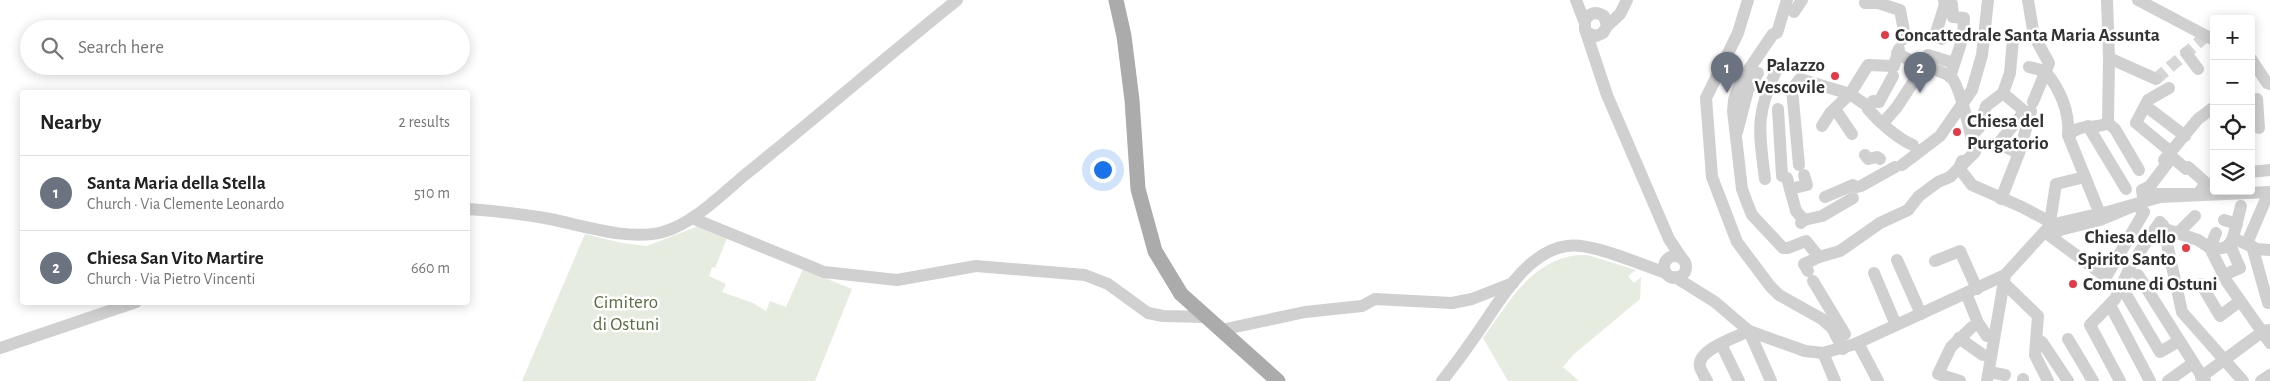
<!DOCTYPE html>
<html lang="en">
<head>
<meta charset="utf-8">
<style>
  body { margin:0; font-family:"Alegreya Sans",sans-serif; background:#f2f2f2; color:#222 }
  .controls { position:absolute; right:15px; top:15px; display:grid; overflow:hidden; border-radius:5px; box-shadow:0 2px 12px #0003 }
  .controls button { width:45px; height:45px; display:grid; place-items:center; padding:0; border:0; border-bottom:1px solid #e0e0e0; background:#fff; color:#222; font:25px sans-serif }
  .you { position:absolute; left:1102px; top:169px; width:18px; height:18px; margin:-12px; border:4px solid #fff; border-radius:50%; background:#1a73e8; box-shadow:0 0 0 8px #1a73e833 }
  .badge { display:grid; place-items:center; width:32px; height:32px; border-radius:50%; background:#e63946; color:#fff; font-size:16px; font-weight:700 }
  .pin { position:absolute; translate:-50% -41px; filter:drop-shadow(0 1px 2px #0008) }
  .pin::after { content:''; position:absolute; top:26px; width:18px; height:15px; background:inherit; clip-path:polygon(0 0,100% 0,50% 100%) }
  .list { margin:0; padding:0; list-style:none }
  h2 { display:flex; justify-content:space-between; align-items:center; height:65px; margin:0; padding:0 20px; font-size:21px }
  h2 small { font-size:16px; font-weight:400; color:#767676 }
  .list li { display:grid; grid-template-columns:32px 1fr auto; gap:15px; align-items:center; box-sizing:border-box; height:75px; padding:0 20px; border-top:1px solid #e0e0e0 }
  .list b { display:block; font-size:19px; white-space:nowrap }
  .list p { margin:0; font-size:16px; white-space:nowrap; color:#767676 }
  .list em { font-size:16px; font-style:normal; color:#767676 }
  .icon { flex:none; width:28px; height:28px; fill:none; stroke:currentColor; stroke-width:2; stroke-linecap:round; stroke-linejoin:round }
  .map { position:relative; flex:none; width:2270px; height:381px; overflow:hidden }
  .search { position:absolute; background:#fff; box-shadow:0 2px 12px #0003; left:20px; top:20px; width:450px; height:55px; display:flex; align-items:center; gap:12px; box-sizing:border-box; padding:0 18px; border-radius:28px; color:#767676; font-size:19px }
  .panel { position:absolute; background:#fff; box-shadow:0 2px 12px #0003; left:20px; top:90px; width:450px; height:215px; border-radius:5px }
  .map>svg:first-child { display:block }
</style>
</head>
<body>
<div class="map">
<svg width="2270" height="381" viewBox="0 0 2270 381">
  <rect width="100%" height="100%" fill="#fff"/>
  <g fill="#e6ecdf">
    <path d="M701,225L728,236L715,268L712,267L709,276L726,284L722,292L753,303L766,311L770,301L786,307L803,269L852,289L815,381H522L585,234L622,243L647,246Z"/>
    <path d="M1577,255H1587L1636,270L1628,276L1634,283L1641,277L1640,299L1573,355L1563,367L1579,381H1508L1483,338C1509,303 1530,261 1577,255Z"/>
  </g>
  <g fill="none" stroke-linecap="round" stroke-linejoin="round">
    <path stroke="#d6d6d6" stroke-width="12" stroke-dasharray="12 6" stroke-linecap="butt" d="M2156,79L2206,36"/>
    <g stroke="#d0d0d0" stroke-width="12">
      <path d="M1576,0L1585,23"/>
      <path d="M1748,0L1738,33L1706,98L1712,177L1737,242L1770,286L1779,295L1822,319L1832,328L1843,349"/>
      <path d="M1787,0L1777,33L1773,34L1741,81L1734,100L1733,111L1742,189L1746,200L1752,215L1783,248H1788L1806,241L1819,257"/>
      <path d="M1866,0L1865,3H1878L1900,10L1904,31L1902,40"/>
      <path d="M1944,0L1945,4H1952L1953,17L1964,18L1963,37L1950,77"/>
      <path d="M2028,0L2034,36L2049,63L2033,102"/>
      <path d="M2138,0L2214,40"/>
      <path d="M1794,12L1802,0"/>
      <path d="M1607,26L1620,14L1627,0"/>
      <path d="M1588,33L1596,36L1603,33L1607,26L1604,16C1596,11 1590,13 1585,20V29L1607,95L1669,239L1681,257"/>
      <path d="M1942,39L1935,36L1945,4"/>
      <path d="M1897,53L1911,61"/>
      <path d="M2186,53L2198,69"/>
      <path d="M1928,55L1954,63"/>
      <path d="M2109,58L2156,79"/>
      <path d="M2251,59L2267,83L2270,84"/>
      <path d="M2029,67L2045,71"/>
      <path d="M2045,71C2060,89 2070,112 2068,135L2100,214"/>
      <path d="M2169,88L2148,100L2136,123L2171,152"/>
      <path d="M2003,93L2010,73L2013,39"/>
      <path d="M2257,99L2259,128"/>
      <path d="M1869,107L1873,101L1879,102L1893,76"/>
      <path d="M1778,109L1782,176L1787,178L1796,211L1804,220L1801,223"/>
      <path d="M1835,109L1852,134"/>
      <path d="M2151,110L2185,136"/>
      <path d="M1883,123L1897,107L1923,67"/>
      <path d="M2108,123L2115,129L2139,170"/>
      <path d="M1822,126L1831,112L1850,94L1868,65L1894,66L1899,49"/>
      <path d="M2088,126L2126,189"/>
      <path d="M1737,132L1748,90L1758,73"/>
      <path d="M1972,135L1979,128L1986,106L2003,93L2030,116"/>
      <path d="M2068,135C2086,121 2091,131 2108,123L2109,58L2107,0"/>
      <path d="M2019,153L1998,144L2024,112"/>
      <path d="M1865,155L1868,159L1877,157L1880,159"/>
      <path d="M2172,157L2186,169L2188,167L2206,183L2198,194H2151L2148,197H2143L2142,190L2150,186Z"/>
      <path d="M2164,160L2198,119L2214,107"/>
      <path d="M1962,161L1959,168L1972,185L2022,207L2054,224"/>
      <path d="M1799,165L1792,89L1800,79L1850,94L1869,107L1868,109C1879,122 1898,139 1913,145"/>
      <path d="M1902,165L1940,136L1972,90L1982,55L1988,0"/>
      <path d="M2251,172L2270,170"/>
      <path d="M1765,179C1759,132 1755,115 1776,71"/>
      <path d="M1790,189L1807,185L1804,175"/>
      <path d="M1825,197L1853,185L1857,187L1861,186L1895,167"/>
      <path d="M2001,199L2019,153L2031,111"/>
      <path d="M2136,205L2144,212L2106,277L2050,236L2060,230L2100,220Z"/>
      <path d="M468,209C495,211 523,214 550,219C584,226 629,241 663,232C694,223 722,194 746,174C817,117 886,57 957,0"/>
      <path d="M692,218L824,272L897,280L976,266L1085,275L1108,284L1148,313L1163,316L1207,317"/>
      <path d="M1804,220L1822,216L1853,198"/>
      <path d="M2224,220L2237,224"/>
      <path d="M2050,222L2056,184L2085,177"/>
      <path d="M2163,225L2182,312L2243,381"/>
      <path d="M2165,229L2198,240L2210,248L2227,282L2270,343"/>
      <path d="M2179,232L2195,216"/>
      <path d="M2216,233L2210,248C2222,249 2227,250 2233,238L2257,249L2270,250"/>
      <path d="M2233,238L2241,206"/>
      <path d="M2247,243L2269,192"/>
      <path d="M2252,246L2268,303"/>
      <circle cx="1675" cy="267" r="11"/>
      <path d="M1897,260L1921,314"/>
      <path d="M1935,261L1960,251L1977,289"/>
      <path d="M1808,271L1804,264L1819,257L1840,251L1880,223L1908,210L1919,196L1938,182L1950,177L1975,152C1972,139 1960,85 1951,77C1944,72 1930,68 1921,66"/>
      <path d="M1874,273L1896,325"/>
      <path d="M2138,275L2205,381"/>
      <path d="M2224,275L2240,268L2230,245"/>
      <path d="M1675,277L1715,302L1749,331L1805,351L1823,353L1855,344L2005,275"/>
      <path d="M1813,281L1845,334"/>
      <path d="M2004,283L2038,316L2035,355L2048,381"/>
      <path d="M2201,284L2220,316L2240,301"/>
      <path d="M2121,286L2160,352L2179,341"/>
      <path d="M1966,293L1978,323L1987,336"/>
      <path d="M2110,305L2150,381"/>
      <path d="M1221,330L1305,312L1362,306L1375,299L1452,303L1472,299L1513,283"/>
      <path d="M1959,338L1983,355"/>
      <path d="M2068,339L2093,381"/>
      <path d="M2042,342L2068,381"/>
      <path d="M1858,343L1878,381"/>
      <path d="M1721,344L1739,381"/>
      <path d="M0,348L136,302"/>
      <path d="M1823,353L1835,381"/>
      <path d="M1989,372L2005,375"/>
      <path d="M2201,377L2262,332L2268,330"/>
      <path d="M1442,381C1454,366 1465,351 1476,335C1498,304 1526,251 1567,246C1591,242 1642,265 1666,273"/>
      <path d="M1707,381C1705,377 1701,371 1700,367C1696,350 1736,337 1749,331L1771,381"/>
      <path d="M1960,381L1938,374L1951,347L1972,327"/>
      <path d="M1987,381L2005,275L2047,229L2054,224L2111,211L2160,197L2270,192"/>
      <path d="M2023,381V379"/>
      <path d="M2120,381L2090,325L2115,299L2132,263L2160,222"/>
      <path d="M2168,381L2193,363"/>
      <path d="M2261,381L2270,375"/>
    </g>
    <path stroke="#ababab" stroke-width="15" d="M1116,0L1124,36L1132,100L1138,189L1155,251L1181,294L1278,381"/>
  </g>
  <g fill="#e63946" stroke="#fff" stroke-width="2">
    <circle cx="1885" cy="35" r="5"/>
    <circle cx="1835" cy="76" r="5"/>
    <circle cx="1957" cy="132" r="5"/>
    <circle cx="2186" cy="248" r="5"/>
    <circle cx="2073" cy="284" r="5"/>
  </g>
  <g text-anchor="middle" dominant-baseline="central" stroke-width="5" stroke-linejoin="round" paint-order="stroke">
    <g font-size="19" font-weight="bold" fill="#333" stroke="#fff" text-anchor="start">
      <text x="1895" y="35">Concattedrale Santa Maria Assunta</text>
      <text x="1825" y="65" text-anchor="end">Palazzo<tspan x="1825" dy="22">Vescovile</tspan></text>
      <text x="1967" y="121">Chiesa del<tspan x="1967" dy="22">Purgatorio</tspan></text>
      <text x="2176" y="237" text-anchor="end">Chiesa dello<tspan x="2176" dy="22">Spirito Santo</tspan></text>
      <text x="2083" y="284">Comune di Ostuni</text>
    </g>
    <g font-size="19" fill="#56703f" stroke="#fff">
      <text x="626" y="302">Cimitero<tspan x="626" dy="22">di Ostuni</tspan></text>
    </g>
  </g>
</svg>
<div class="controls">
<button>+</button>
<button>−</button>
<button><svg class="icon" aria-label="locate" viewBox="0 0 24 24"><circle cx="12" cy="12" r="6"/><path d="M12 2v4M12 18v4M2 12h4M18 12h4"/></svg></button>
<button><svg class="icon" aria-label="layers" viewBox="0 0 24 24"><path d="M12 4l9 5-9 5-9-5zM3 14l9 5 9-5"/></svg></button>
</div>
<div class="you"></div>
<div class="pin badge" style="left:1727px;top:93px;background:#6b7280">1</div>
<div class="pin badge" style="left:1920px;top:93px;background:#6b7280">2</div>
<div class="search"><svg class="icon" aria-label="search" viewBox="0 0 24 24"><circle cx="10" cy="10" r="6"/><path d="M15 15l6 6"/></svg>Search here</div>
<section class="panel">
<h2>Nearby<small>2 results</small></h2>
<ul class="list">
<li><span class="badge" style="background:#6b7280">1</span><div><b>Santa Maria della Stella</b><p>Church · Via Clemente Leonardo</p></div><em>510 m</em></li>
<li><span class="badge" style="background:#6b7280">2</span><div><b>Chiesa San Vito Martire</b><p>Church · Via Pietro Vincenti</p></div><em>660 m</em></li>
</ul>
</section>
</div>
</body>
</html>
